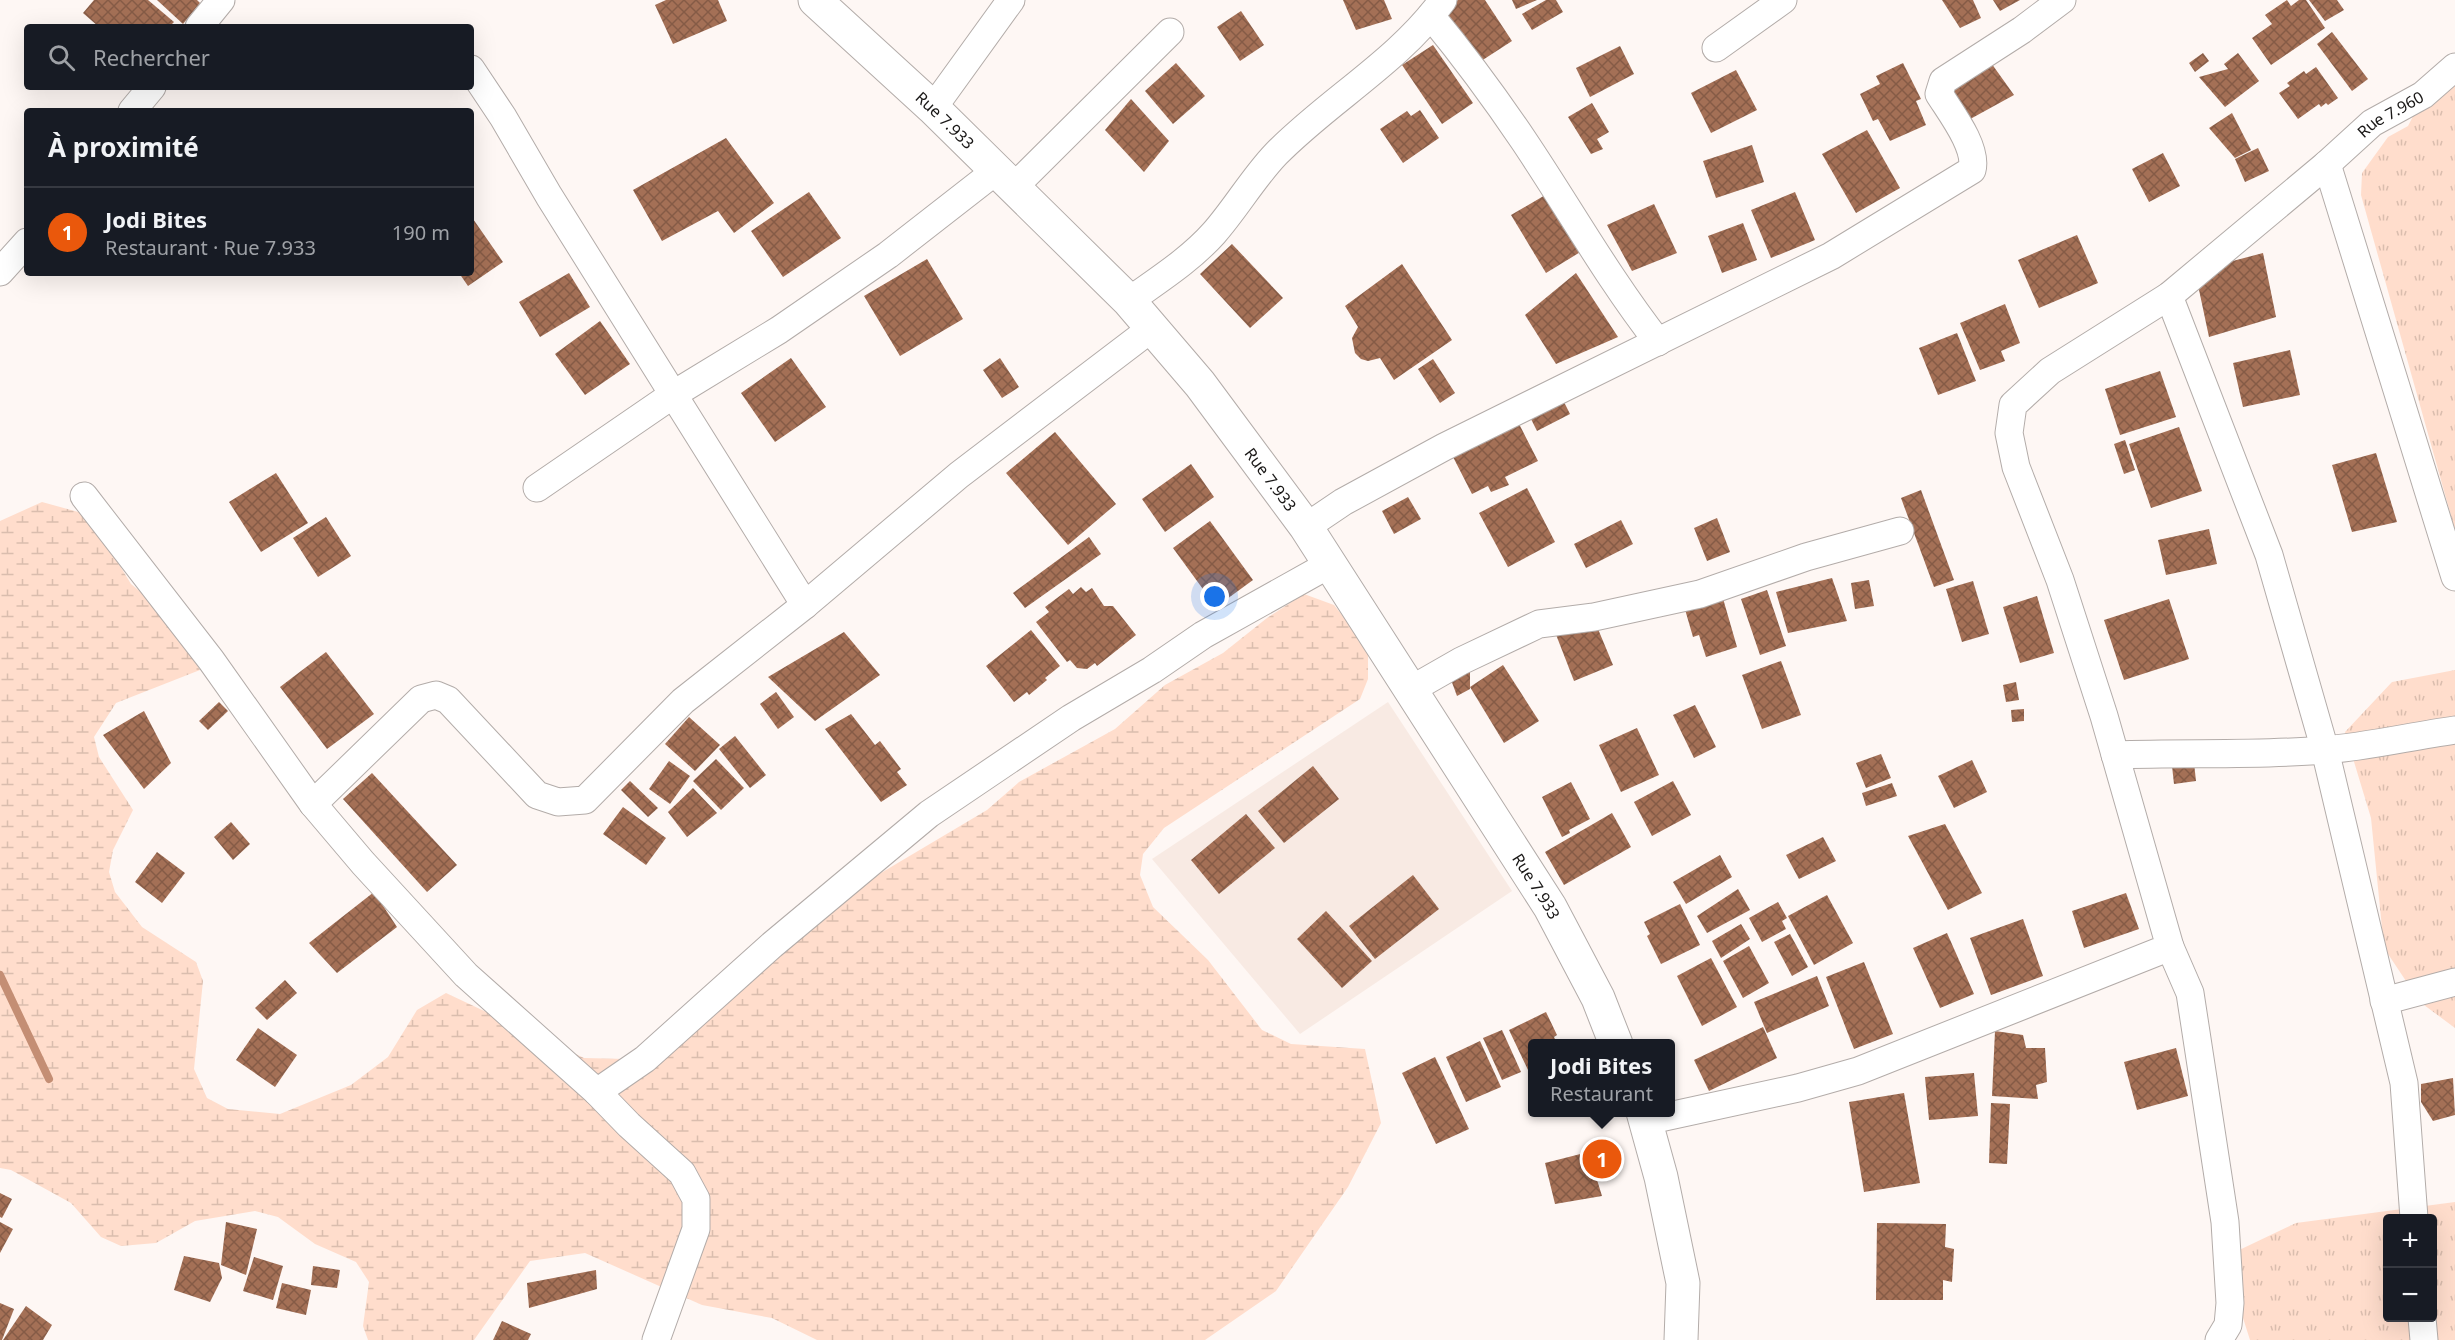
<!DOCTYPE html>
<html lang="fr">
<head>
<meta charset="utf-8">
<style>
  body { margin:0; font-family:"Noto Sans",sans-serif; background:#242831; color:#f1f3f6 }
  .controls { position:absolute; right:18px; bottom:18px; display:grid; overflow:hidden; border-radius:6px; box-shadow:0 6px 24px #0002 }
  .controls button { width:54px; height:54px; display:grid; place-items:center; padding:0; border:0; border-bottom:2px solid #363941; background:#171b24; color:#f1f3f6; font:30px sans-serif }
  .you { position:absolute; left:1215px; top:597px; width:21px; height:21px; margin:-15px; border:4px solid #fff; border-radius:50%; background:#1a73e8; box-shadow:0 0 0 9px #1a73e833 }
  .badge { display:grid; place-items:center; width:39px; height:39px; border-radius:50%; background:#ea580c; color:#fff; font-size:20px; font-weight:700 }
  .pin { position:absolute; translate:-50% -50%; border:3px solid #fff; box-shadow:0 2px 6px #0006 }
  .popup { position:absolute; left:1528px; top:1039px; width:147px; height:78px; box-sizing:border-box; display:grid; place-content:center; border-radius:6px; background:#171b24; filter:drop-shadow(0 2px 4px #0005); font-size:20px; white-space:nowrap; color:#9ea1a6 }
  .popup b { font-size:22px; color:#f1f3f6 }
  .popup::after { content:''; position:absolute; left:50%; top:100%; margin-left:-12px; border:12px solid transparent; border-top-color:#171b24 }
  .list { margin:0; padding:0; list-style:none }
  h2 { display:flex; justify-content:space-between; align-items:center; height:78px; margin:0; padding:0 24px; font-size:26px }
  h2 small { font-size:20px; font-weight:400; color:#9ea1a6 }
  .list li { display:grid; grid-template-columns:39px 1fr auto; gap:18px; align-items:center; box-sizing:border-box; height:90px; padding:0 24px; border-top:2px solid #363941 }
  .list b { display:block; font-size:22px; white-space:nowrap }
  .list p { margin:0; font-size:20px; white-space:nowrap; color:#9ea1a6 }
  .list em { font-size:20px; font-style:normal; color:#9ea1a6 }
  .icon { flex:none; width:33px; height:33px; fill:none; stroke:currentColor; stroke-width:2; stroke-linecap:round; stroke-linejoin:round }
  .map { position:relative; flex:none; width:2455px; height:1340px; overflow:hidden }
  .search { position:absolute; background:#171b24; box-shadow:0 6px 24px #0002; left:24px; top:24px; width:450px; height:66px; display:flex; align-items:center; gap:15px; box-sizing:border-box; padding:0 21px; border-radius:6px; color:#9ea1a6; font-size:22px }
  .panel { position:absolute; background:#171b24; box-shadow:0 6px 24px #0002; left:24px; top:108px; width:450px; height:168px; border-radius:6px }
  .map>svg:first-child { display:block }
</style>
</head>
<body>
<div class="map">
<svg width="2455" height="1340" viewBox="0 0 2455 1340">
  <defs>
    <pattern id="grass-tufts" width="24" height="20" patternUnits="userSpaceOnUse" patternTransform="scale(1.5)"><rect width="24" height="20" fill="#fdc"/><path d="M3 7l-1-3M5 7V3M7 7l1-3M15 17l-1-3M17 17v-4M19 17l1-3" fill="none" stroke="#dabdae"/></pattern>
    <pattern id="wetland-marsh" width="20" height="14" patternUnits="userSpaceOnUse" patternTransform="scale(1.5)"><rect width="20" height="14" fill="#fdc"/><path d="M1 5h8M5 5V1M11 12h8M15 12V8" fill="none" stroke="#dabdae"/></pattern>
    <pattern id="building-cross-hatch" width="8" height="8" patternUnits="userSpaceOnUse" patternTransform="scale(1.5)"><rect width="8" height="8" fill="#a47056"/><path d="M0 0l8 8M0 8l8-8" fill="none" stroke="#855b46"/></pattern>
  </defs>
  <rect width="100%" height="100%" fill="#fef7f4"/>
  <path fill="#f8eae3" d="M1388,702L1512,891L1300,1034L1152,859Z"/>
  <g fill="url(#grass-tufts)" fill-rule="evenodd">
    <path d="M2455,66V530L2361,195L2362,173L2388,137L2408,126L2424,95Z"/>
    <path d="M2455,670V1028L2420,1002L2384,948L2371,818L2345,732L2392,682Z"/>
    <path d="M2455,1202V1340H2250L2237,1299L2233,1253L2296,1223ZM2388,1218H2432V1318H2388Z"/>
  </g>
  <path fill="url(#wetland-marsh)" d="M42,502L82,513L97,528L131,584L165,612L200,670L116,703L94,737L99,757L133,810L113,850L109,872L115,892L142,927L196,962L203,981L194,1069L207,1098L228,1109L280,1114L351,1085L388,1057L417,1010L446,993L584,1058L627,1059L859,886L987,810L1019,782L1115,729L1165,685L1223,653L1267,618L1304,594L1334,605L1368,647V679L1360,699L1164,828L1143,854L1140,875L1153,907L1208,960L1262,1030L1291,1044L1365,1049L1381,1123L1348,1187L1276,1291L1205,1340H817L772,1318L702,1305L585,1253L530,1261L474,1340H368L363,1326L369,1282L356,1262L315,1244L278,1217L255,1211L195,1221L156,1243L121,1246L101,1237L71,1203L11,1170L0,1168V521Z"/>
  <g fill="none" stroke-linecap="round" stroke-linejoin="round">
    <path stroke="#c48e74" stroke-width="8" d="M0,975L49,1079"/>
  </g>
  <g fill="url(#building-cross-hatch)">
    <path d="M94,0H148L174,22L169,27H99L83,13Z"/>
    <path d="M157,0H197L200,3L183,24Z"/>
    <path d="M666,0H718L727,21L673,44L655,5Z"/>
    <path d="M1343,0H1384L1392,19L1356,30Z"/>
    <path d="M1458,0H1485L1512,41L1475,65L1440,12Z"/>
    <path d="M1512,0H1537L1516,9Z"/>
    <path d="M1546,0H1556L1563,12L1532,30L1522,14Z"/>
    <path d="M1942,0H1973L1981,18L1960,28Z"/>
    <path d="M1993,0H2020L2000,11Z"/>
    <path d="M2287,0L2291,6L2299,0H2306L2325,28L2271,65L2252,38L2272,24L2265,15Z"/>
    <path d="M2309,0H2337L2344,10L2325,21Z"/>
    <path d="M1241,11L1264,45L1240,61L1217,27Z"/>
    <path d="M2332,32L2368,79L2352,91L2317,44Z"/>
    <path d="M1433,45L1473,103L1442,124L1402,65Z"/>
    <path d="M1620,46L1634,74L1590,97L1576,68Z"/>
    <path d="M2203,53L2209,61L2195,72L2189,63Z"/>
    <path d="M2238,53L2259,81L2225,107L2199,77L2228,69L2224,64Z"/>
    <path d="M1989,60L2014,95L1963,123L1950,86Z"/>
    <path d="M1176,63L1205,96L1173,124L1145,91Z"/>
    <path d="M1903,63L1921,99L1916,101L1926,125L1890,141L1878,119L1873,121L1860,94L1880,84L1876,76Z"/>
    <path d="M2316,67L2338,98L2328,105L2326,103L2321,107L2319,104L2298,119L2279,93L2290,86L2287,83L2304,71L2306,74Z"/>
    <path d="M1736,70L1757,110L1711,133L1691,93Z"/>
    <path d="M1131,99L1169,141L1144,172L1105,130Z"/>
    <path d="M1592,103L1609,132L1597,139L1603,149L1591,154L1568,117Z"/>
    <path d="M1420,110L1439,138L1403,163L1380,129L1407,111L1411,116Z"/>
    <path d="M2232,113L2251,150L2235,158L2209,128Z"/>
    <path d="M1867,130L1900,188L1856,213L1822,154Z"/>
    <path d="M726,138L774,203L734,233L718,211L662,241L633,190Z"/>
    <path d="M1752,145L1764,182L1716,198L1703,161Z"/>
    <path d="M2258,148L2269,171L2245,182L2235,159Z"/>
    <path d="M2163,153L2180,186L2149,202L2132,169Z"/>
    <path d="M809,192L841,238L783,277L751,231Z"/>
    <path d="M1795,192L1815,240L1771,258L1751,210Z"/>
    <path d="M1547,194L1582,251L1546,273L1511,215Z"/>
    <path d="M1654,204L1677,253L1632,271L1607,225Z"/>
    <path d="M471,216L503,262L468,286L459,273H471Z"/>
    <path d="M1743,223L1757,260L1722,273L1708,236Z"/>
    <path d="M2077,235L2098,283L2039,308L2018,260Z"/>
    <path d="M1232,244L1283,298L1250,328L1200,274Z"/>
    <path d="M2263,253L2276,317L2209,337L2195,271Z"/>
    <path d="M927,259L963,319L900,356L864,296Z"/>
    <path d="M1402,264L1452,340L1394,380L1380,358L1368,361L1361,359L1355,353L1352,338L1358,327L1345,306Z"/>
    <path d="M569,273L590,307L540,337L519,302Z"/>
    <path d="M1576,273L1618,337L1556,364L1525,315Z"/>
    <path d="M2005,304L2020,343L2001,351L2005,361L1980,370L1960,323Z"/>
    <path d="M600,321L630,364L585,395L555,354Z"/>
    <path d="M1957,333L1976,381L1938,395L1919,348Z"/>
    <path d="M2290,350L2300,395L2243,407L2233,363Z"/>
    <path d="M791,358L826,407L775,442L741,393Z"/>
    <path d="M1000,358L1019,387L1002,398L983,370Z"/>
    <path d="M1433,359L1455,393L1440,403L1418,369Z"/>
    <path d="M2160,371L2176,417L2120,435L2105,389Z"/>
    <path d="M1559,392L1570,414L1537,431L1526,409Z"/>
    <path d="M1517,420L1538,461L1505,477L1509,485L1491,492L1488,486L1472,494L1451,453Z"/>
    <path d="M2179,427L2202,491L2151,508L2129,444Z"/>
    <path d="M1055,432L1116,504L1068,545L1006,473Z"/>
    <path d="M2125,440L2135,470L2124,474L2114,444Z"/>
    <path d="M2376,453L2397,522L2352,532L2332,465Z"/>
    <path d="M1191,464L1214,497L1165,532L1142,499Z"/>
    <path d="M276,473L308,523L261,552L229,502Z"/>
    <path d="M1527,488L1555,542L1508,567L1479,513Z"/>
    <path d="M1921,490L1954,580L1934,587L1901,498Z"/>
    <path d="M1408,497L1421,519L1394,534L1382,511Z"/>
    <path d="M326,517L351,556L318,577L293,538Z"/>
    <path d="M1717,518L1730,552L1707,561L1694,528Z"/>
    <path d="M1621,520L1633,544L1586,568L1574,544Z"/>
    <path d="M1210,521L1253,580L1216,607L1173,548Z"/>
    <path d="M2209,529L2217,564L2166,575L2158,540Z"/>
    <path d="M1089,537L1101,554L1025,608L1013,593Z"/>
    <path d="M1832,578L1847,621L1788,633L1776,592Z"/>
    <path d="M1869,580L1874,606L1855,609L1851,583Z"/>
    <path d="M1973,581L1989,634L1962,642L1946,589Z"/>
    <path d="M1081,587L1086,592L1092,588L1104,606H1113L1136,635L1097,666L1095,663L1087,669L1077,668L1070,660L1067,662L1036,622L1049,612L1045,607L1069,589L1073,594Z"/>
    <path d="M1767,590L1786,646L1760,655L1741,599Z"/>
    <path d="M1722,595L1737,647L1706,657L1699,635L1693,637L1684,606Z"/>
    <path d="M2037,596L2054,653L2020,663L2003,607Z"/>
    <path d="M2169,599L2189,659L2124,680L2104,620Z"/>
    <path d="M1593,617L1613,665L1574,681L1555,632Z"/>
    <path d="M1031,630L1060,666L1045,678L1047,680L1029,695L1027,692L1014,702L986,666Z"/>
    <path d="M844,632L880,675L815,721L768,677Z"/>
    <path d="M326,652L374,714L327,749L280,687Z"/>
    <path d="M1781,661L1801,715L1762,729L1742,675Z"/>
    <path d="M1503,665L1539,721L1504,743L1470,687Z"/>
    <path d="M1470,671V689L1457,696L1450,677Z"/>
    <path d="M2016,682L2019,700L2006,702L2003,685Z"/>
    <path d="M776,692L794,717L778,729L760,704Z"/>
    <path d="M219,702L228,711L208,730L199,721Z"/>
    <path d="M1695,705L1716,747L1694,758L1673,715Z"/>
    <path d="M2024,709V721L2012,722L2011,710Z"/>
    <path d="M144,711L171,763L144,789L103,735Z"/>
    <path d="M851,714L875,745L880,741L901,769L897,772L907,785L881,802L825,729Z"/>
    <path d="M689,717L720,745L695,771L665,744Z"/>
    <path d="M1637,728L1659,775L1621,792L1599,745Z"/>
    <path d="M735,736L766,775L750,788L719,749Z"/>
    <path d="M1881,754L1891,778L1866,788L1856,763Z"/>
    <path d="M716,759L744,788L721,810L693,781Z"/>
    <path d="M1972,760L1987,792L1954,808L1938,776Z"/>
    <path d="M669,761L690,776L670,804L649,789Z"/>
    <path d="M2194,763L2196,781L2174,784L2172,766Z"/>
    <path d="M1313,766L1339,799L1284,843L1258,811Z"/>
    <path d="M372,773L457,865L427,892L343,799Z"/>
    <path d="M630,781L658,808L648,817L621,790Z"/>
    <path d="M1673,781L1691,815L1652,836L1634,802Z"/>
    <path d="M1571,782L1590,819L1569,830L1570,833L1562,837L1542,797Z"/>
    <path d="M1892,783L1897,796L1866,806L1862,793Z"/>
    <path d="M693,788L717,813L687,837L668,812Z"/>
    <path d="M623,807L666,838L646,865L603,834Z"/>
    <path d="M1612,813L1631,847L1564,885L1545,852Z"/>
    <path d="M1246,814L1275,848L1219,894L1191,860Z"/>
    <path d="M231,822L250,844L233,860L214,837Z"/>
    <path d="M1945,824L1982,893L1948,910L1908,836Z"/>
    <path d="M1823,837L1836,861L1799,879L1786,855Z"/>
    <path d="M157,852L185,873L162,903L135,882Z"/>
    <path d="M1720,855L1732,877L1686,904L1673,882Z"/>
    <path d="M1413,875L1439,909L1375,959L1349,926Z"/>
    <path d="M1738,889L1750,910L1707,933L1697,916Z"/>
    <path d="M374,892L397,927L337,973L309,943Z"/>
    <path d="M2126,893L2139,929L2084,948L2072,911Z"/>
    <path d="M1827,895L1853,943L1814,965L1788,916Z"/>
    <path d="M1778,902L1787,918L1782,921L1786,929L1762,942L1749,918Z"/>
    <path d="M1680,904L1700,945L1661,964L1647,936L1650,934L1644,922Z"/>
    <path d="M1326,911L1372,961L1342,988L1297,939Z"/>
    <path d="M2023,919L2043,976L1991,995L1970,938Z"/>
    <path d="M1741,924L1750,939L1721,958L1712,941Z"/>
    <path d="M1947,933L1974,994L1940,1008L1913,948Z"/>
    <path d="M1790,934L1808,967L1792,976L1774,942Z"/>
    <path d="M1749,946L1769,983L1743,998L1723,961Z"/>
    <path d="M1711,958L1737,1007L1702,1026L1677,976Z"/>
    <path d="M1864,962L1893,1034L1854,1049L1826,977Z"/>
    <path d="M1817,976L1829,1006L1767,1033L1754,1002Z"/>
    <path d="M285,980L297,993L267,1020L255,1008Z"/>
    <path d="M1546,1012L1557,1035L1554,1037L1557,1044H1533V1068L1528,1070L1509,1030Z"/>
    <path d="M1763,1027L1777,1058L1709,1091L1694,1060Z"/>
    <path d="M258,1028L297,1055L275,1087L236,1060Z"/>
    <path d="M1502,1030L1521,1072L1502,1080L1483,1038Z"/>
    <path d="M1995,1031L2023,1035L2026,1048H2045L2047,1082L2036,1085L2038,1099L1992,1096Z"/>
    <path d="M1480,1041L1501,1087L1466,1102L1446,1057Z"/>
    <path d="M2176,1048L2188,1096L2137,1110L2124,1062Z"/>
    <path d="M1435,1057L1469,1129L1436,1144L1402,1073Z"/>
    <path d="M1974,1073L1978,1116L1929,1120L1925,1077Z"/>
    <path d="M2453,1078L2455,1115L2433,1121L2421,1102V1084Z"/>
    <path d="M1904,1093L1920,1183L1864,1192L1849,1102Z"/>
    <path d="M1991,1103L2010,1104L2007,1164L1989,1163Z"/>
    <path d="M1608,1147L1613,1167L1594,1170L1602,1196L1555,1204L1545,1163Z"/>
    <path d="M0,1193L12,1199L2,1218L0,1217Z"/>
    <path d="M0,1222L13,1229L0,1253Z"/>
    <path d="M226,1222L257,1229L246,1275L221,1265Z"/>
    <path d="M1877,1223L1946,1224L1945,1247L1954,1249L1952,1282L1943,1280V1300H1876Z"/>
    <path d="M184,1256L219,1263L222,1278L210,1302L174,1290Z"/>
    <path d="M254,1257L283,1266L273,1300L243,1291Z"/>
    <path d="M313,1266L340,1270L337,1288L311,1285Z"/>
    <path d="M596,1270L597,1289L529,1308L527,1283Z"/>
    <path d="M282,1283L311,1290L306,1315L276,1308Z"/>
    <path d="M0,1303L14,1309L2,1340H0Z"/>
    <path d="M26,1306L52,1325L43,1340H3Z"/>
    <path d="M502,1321L531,1334L528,1340H493Z"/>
  </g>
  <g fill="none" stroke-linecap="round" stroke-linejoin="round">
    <defs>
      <g id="minor">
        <path d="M1431,16C1464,56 1495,98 1524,141C1569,208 1608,278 1658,342"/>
        <path d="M199,27L221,0"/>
        <path d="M1716,48L1783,0"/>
        <path d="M471,69L503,117L549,196L805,605"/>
        <path d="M933,108L1011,0"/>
        <path d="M132,111L152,87"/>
        <path d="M2327,164L2455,577"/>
        <path d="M1014,187L1170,32"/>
        <path d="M0,272L27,242"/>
        <path d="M2169,296L2269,555L2325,750L2404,1083L2414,1218"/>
        <path d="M1129,301C1158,280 1190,260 1214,233C1236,208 1253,178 1276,154C1329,100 1398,62 1443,0"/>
        <path d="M537,488L674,394L779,330L888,255L997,170"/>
        <path d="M84,496L211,660L313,804L363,863L466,975L597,1092"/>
        <path d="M1306,527L1343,502L1444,447L1831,256L1972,170C1978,148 1951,113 1939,94L1943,81L2022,30L2062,0"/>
        <path d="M1412,689L1461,661L1539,624L1594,617L1700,594L1806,557L1900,531"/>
        <path d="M2115,755C2184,752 2254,756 2323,750C2367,747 2411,736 2455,730"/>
        <path d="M313,804L421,699L436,695L448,700L537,795L558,802L585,800L683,701L805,605L959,475L1152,328"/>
        <path d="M2170,947L2190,993L2225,1222L2230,1303L2228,1325L2219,1340"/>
        <path d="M2384,1001L2455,982"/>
        <path id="s1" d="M1646,1121L1798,1088L1858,1071L2170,947L2104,716L2060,580L2016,467L2009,433L2013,405L2050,371L2169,296L2327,164L2372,123L2423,95L2455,67"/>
        <path d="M2422,1318L2424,1340"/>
        <path d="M656,1340L696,1229V1199L682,1173L629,1125L597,1092L645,1059L772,945L929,814L1071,718L1152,670L1203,635L1330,564"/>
      </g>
      <g id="tertiary">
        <path id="s2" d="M815,0L933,108L1129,301L1200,384L1306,527L1550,907L1598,998L1616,1044"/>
        <path d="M1643,1112L1661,1177L1683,1283L1681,1340"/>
      </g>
    </defs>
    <use href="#minor" stroke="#b3aca9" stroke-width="29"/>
    <use href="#tertiary" stroke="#b3aca9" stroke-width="35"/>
    <use href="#minor" stroke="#fff" stroke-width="27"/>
    <use href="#tertiary" stroke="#fff" stroke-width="33"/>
  </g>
  <g text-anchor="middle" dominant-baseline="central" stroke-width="6" stroke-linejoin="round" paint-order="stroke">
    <g font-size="16" fill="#191716" stroke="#fef7f4">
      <text stroke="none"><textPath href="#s1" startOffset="1599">Rue 7.960</textPath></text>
      <text stroke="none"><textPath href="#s2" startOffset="177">Rue 7.933</textPath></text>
      <text stroke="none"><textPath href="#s2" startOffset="663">Rue 7.933</textPath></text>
      <text stroke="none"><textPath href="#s2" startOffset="1149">Rue 7.933</textPath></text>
    </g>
  </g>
</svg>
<div class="controls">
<button>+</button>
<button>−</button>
</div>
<div class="you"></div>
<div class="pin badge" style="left:1602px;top:1159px">1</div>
<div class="popup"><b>Jodi Bites</b>Restaurant</div>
<div class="search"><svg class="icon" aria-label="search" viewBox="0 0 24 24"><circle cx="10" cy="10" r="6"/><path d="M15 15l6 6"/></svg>Rechercher</div>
<section class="panel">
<h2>À proximité<small></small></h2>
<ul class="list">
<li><span class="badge">1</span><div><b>Jodi Bites</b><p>Restaurant · Rue 7.933</p></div><em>190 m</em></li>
</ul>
</section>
</div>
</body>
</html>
